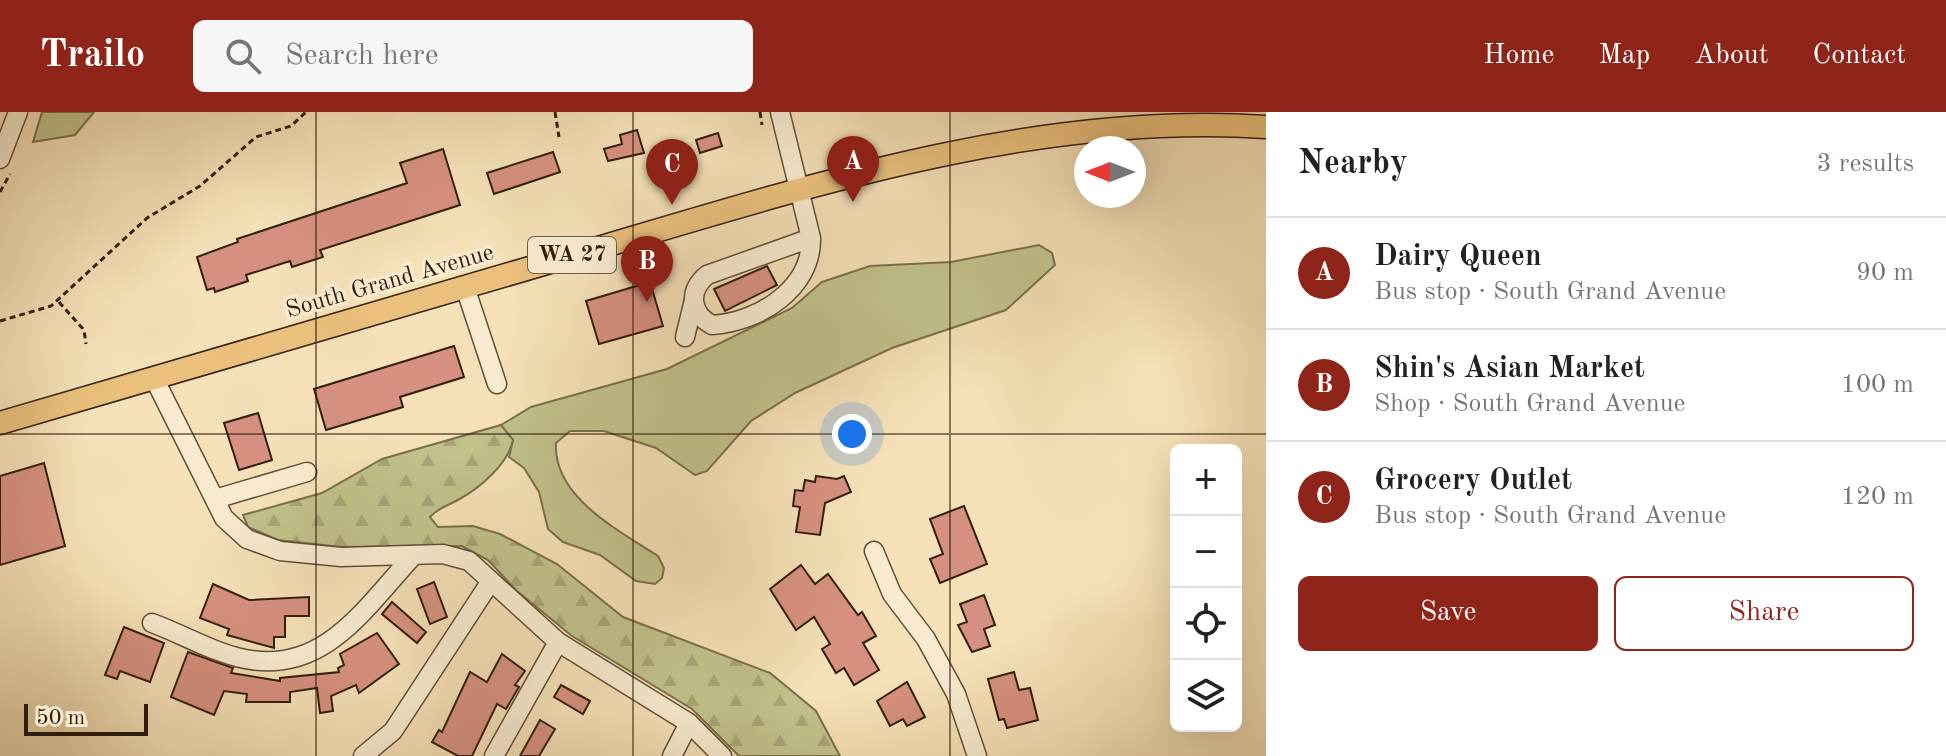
<!DOCTYPE html>
<html lang="en">
<head>
<meta charset="utf-8">
<style>
  body { margin:0; font-family:"Old Standard TT",serif; background:#f6f6f6; color:#222 }
  .controls { position:absolute; right:24px; bottom:24px; display:grid; overflow:hidden; border-radius:12px; box-shadow:0 8px 32px #0002 }
  .controls button { width:72px; height:72px; display:grid; place-items:center; padding:0; border:0; border-bottom:2px solid #e0e0e0; background:#fff; color:#222; font:40px sans-serif }
  .compass { position:absolute; left:1074px; top:24px; width:72px; height:72px; border-radius:50%; background:#fff; box-shadow:0 8px 32px #0002; rotate:270deg }
  .scale { position:absolute; left:24px; bottom:20px; width:124px; box-sizing:border-box; padding-left:8px; border:4px solid #321e0c; border-top:0; font-size:22px; line-height:28px; white-space:nowrap; color:#321e0c; -webkit-text-stroke:6px #f8ebd0; paint-order:stroke }
  .you { position:absolute; left:852px; top:322px; width:28px; height:28px; margin:-20px; border:6px solid #fff; border-radius:50%; background:#1a73e8; box-shadow:0 0 0 12px #1a73e833 }
  .badge { display:grid; place-items:center; width:52px; height:52px; border-radius:50%; background:#8f2418; color:#fff; font-size:26px; font-weight:700 }
  .pin { position:absolute; translate:-50% -66px; filter:drop-shadow(0 2px 4px #0008) }
  .pin::after { content:''; position:absolute; top:42px; width:28px; height:24px; background:inherit; clip-path:polygon(0 0,100% 0,50% 100%) }
  .list { margin:0; padding:0; list-style:none }
  h2 { display:flex; justify-content:space-between; align-items:center; height:104px; margin:0; padding:0 32px; font-size:34px }
  h2 small { font-size:26px; font-weight:400; color:#767676 }
  .list li { display:grid; grid-template-columns:52px 1fr auto; gap:24px; align-items:center; box-sizing:border-box; height:112px; padding:0 32px; border-top:2px solid #e0e0e0 }
  .list b { display:block; font-size:30px; white-space:nowrap }
  .list p { margin:0; font-size:26px; white-space:nowrap; color:#767676 }
  .list em { font-size:26px; font-style:normal; color:#767676 }
  .actions { display:flex; gap:16px; padding:24px 32px }
  .actions a { flex:1; padding:18px 0; border:2px solid #8f2418; border-radius:12px; text-align:center; font-size:28px; color:#8f2418 }
  .actions .main { background:#8f2418; color:#fff }
  .icon { flex:none; width:44px; height:44px; fill:none; stroke:currentColor; stroke-width:2; stroke-linecap:round; stroke-linejoin:round }
  .map { position:relative; flex:none; width:1266px; height:644px; overflow:hidden }
  header { display:flex; align-items:center; gap:48px; box-sizing:border-box; height:112px; padding:0 40px; background:#8f2418; color:#fff }
  header strong { font-size:38px }
  nav { display:flex; gap:44px; margin-inline-start:auto; font-size:28px }
  .search { width:560px; height:72px; background:#f6f6f6; display:flex; align-items:center; gap:20px; box-sizing:border-box; padding:0 28px; border-radius:12px; color:#767676; font-size:30px }
  main { display:flex }
  aside { flex:1; background:#fff }
  .map>svg:first-child { display:block }
</style>
</head>
<body>
<header>
<strong>Trailo</strong>
<div class="search"><svg class="icon" aria-label="search" viewBox="0 0 24 24"><circle cx="10" cy="10" r="6"/><path d="M15 15l6 6"/></svg>Search here</div>
<nav><a>Home</a><a>Map</a><a>About</a><a>Contact</a></nav>
</header>
<main>
<div class="map">
<svg width="1266" height="644" viewBox="0 0 1266 644">
  <defs>
    <pattern id="forest-firs" width="22" height="20" patternUnits="userSpaceOnUse" patternTransform="scale(2)"><rect width="22" height="20" fill="#c1c18a"/><path d="M5 1l3.5 6h-7zM16 11l3.5 6h-7z" fill="#a6a576"/></pattern>
  </defs>
  <rect width="100%" height="100%" fill="#f5e0b7"/>
  <filter id="stains"><feTurbulence type="fractalNoise" baseFrequency=".0025" numOctaves="4"/><feColorMatrix values="0 0 0 0 .2 0 0 0 0 .09 0 0 0 0 .02 0 0 0 .5 -.17"/></filter>
  <radialGradient id="worn" r=".72"><stop offset=".6" stop-color="#630" stop-opacity="0"/><stop offset="1" stop-color="#630" stop-opacity=".3"/></radialGradient>
  <g fill="#c1c18a" stroke="#7a704b" stroke-width="2">
    <path d="M42,0H94L75,23L33,30Z"/>
    <path d="M1039,133L1052,141L1055,153L1006,198L892,236L795,281L751,309L707,359L695,363L656,336L604,319H570L556,331C553,385 618,418 658,444L664,456L662,466L655,472L636,469L600,443L563,430L548,417L539,380L524,356L509,345L513,328L501,313L531,295L667,257L792,196L822,170L870,154L951,150Z"/>
  </g>
  <path fill="url(#forest-firs)" stroke="#7a704b" stroke-width="2" d="M501,313L513,328C508,352 480,376 458,388C447,394 438,396 430,405L438,415L473,414L500,422L557,452L623,505L770,561L816,599L840,644H739L692,597L572,524L517,479L488,448L462,434L341,435L278,428L248,415L243,403L322,381L382,347Z"/>
  <g fill="#d6907f" stroke="#321e0c" stroke-width="2">
    <path d="M637,18L644,41L608,49L604,37L622,32L620,23Z"/>
    <path d="M718,21L722,34L700,41L696,28Z"/>
    <path d="M443,37L460,93L320,138L323,145L292,155L290,149L246,163L248,169L215,180L214,176L207,178L197,145L238,130L237,127L407,71L400,51Z"/>
    <path d="M553,40L560,60L494,82L487,61Z"/>
    <path d="M767,154L777,173L725,199L714,177Z"/>
    <path d="M650,170L663,214L599,232L586,189Z"/>
    <path d="M454,234L464,265L400,285L403,295L326,318L314,277Z"/>
    <path d="M258,301L272,348L239,358L224,311Z"/>
    <path d="M44,351L65,434L0,453V364Z"/>
    <path d="M816,364L837,367L844,364L851,380L825,391L820,423L796,420L800,395L793,394L795,378L803,379L805,368L815,370Z"/>
    <path d="M964,394L987,452L940,471L930,447L943,442L930,407Z"/>
    <path d="M801,453L815,472L828,462L858,503L862,500L876,524L863,531L879,558L854,573L844,556L836,561L822,537L830,532L814,505L796,518L770,477Z"/>
    <path d="M434,470L447,505L430,512L417,477Z"/>
    <path d="M213,472L249,488L309,485V504H285V525H274V536L227,523L229,517L200,506Z"/>
    <path d="M984,483L995,513L984,517L990,534L972,540L958,513L967,510L960,492Z"/>
    <path d="M392,490L426,520L417,531L382,502Z"/>
    <path d="M124,515L164,531L150,570L120,559L117,567L105,563Z"/>
    <path d="M377,521L399,552L359,581L356,573L331,584L333,599L320,601L317,576L290,580V590H246L247,582L224,579L214,603L171,585L188,540L233,556L231,561L280,569V566L339,560L338,556L344,553L340,542Z"/>
    <path d="M502,542L525,559L515,573L519,575L506,597L497,592L472,644H458L432,630L439,618L442,620L470,560L487,570Z"/>
    <path d="M1014,560L1019,578L1030,576L1038,608L1007,616L1004,607L999,608L988,567Z"/>
    <path d="M907,570L925,605L907,614L903,607L890,614L877,589Z"/>
    <path d="M561,573L590,589L583,602L554,585Z"/>
    <path d="M540,608L555,617L539,644H520Z"/>
  </g>
  <g fill="none" stroke-linecap="round" stroke-linejoin="round">
    <defs>
      <g id="minor">
        <path d="M780,0L811,126L707,163C688,179 690,201 712,213C760,210 812,176 811,126"/>
        <path d="M0,47L18,0"/>
        <path d="M465,175L497,272"/>
        <path d="M685,225L693,192"/>
        <path d="M154,266L224,406L247,427L280,439L341,445L443,442L469,449L558,530L689,611L722,644"/>
        <path d="M215,387L307,360"/>
        <path d="M874,439L892,482L926,527L956,582L977,644"/>
        <path d="M152,511C182,522 214,541 245,547C325,563 366,494 414,443"/>
        <path d="M363,644L393,619L491,469"/>
        <path d="M494,644L558,530"/>
        <path d="M672,644L689,611"/>
      </g>
      <path id="major" d="M0,311C202,252 403,193 605,134C818,71 1041,0 1266,15"/>
    </defs>
    <use href="#minor" stroke="#634e37" stroke-width="21"/>
    <use href="#major" stroke="#321e0c" stroke-width="25"/>
    <g stroke="#321e0c" stroke-width="3" stroke-dasharray="6 4" stroke-linecap="butt">
      <path d="M555,0L559,25"/>
      <path d="M760,0L762,13"/>
      <path d="M0,80L10,62"/>
      <path d="M59,190L84,218L86,232"/>
      <path d="M0,209L51,194L147,106L200,74L256,25L291,14L306,0"/>
    </g>
    <use href="#minor" stroke="#f8ebd0" stroke-width="18"/>
    <use href="#major" stroke="#eac07c" stroke-width="22"/>
  </g>
  <path fill="none" stroke="#321e0c" stroke-width="2" stroke-opacity="0.55" d="M316,0V644M633,0V644M950,0V644M0,322H1266"/>
  <g text-anchor="middle" dominant-baseline="central" stroke-width="7" stroke-linejoin="round" paint-order="stroke">
    <rect fill="#f8ebd0" stroke="#6d5c47" stroke-width="2" x="528" y="125" width="88" height="36" rx="6"/>
    <g font-size="22" font-weight="bold" fill="#321e0c">
      <text x="572" y="143">WA 27</text>
    </g>
    <g font-size="24" fill="#321e0c" stroke="#f8ebd0">
      <text transform="translate(390 170) rotate(-16)">South Grand Avenue</text>
    </g>
  </g>
  <rect width="100%" height="100%" filter="url(#stains)"/>
  <rect width="100%" height="100%" fill="url(#worn)"/>
</svg>
<div class="controls">
<button>+</button>
<button>−</button>
<button><svg class="icon" aria-label="locate" viewBox="0 0 24 24"><circle cx="12" cy="12" r="6"/><path d="M12 2v4M12 18v4M2 12h4M18 12h4"/></svg></button>
<button><svg class="icon" aria-label="layers" viewBox="0 0 24 24"><path d="M12 4l9 5-9 5-9-5zM3 14l9 5 9-5"/></svg></button>
</div>
<svg class="compass" viewBox="-18 -18 36 36"><path d="M0-13l5 13h-10z" fill="#e53935"/><path d="M0 13l5-13h-10z" fill="#767676"/></svg>
<div class="scale">50 m</div>
<div class="you"></div>
<div class="pin badge" style="left:853px;top:90px">A</div>
<div class="pin badge" style="left:647px;top:190px">B</div>
<div class="pin badge" style="left:672px;top:93px">C</div>
</div>
<aside>
<h2>Nearby<small>3 results</small></h2>
<ul class="list">
<li><span class="badge">A</span><div><b>Dairy Queen</b><p>Bus stop · South Grand Avenue</p></div><em>90 m</em></li>
<li><span class="badge">B</span><div><b>Shin's Asian Market</b><p>Shop · South Grand Avenue</p></div><em>100 m</em></li>
<li><span class="badge">C</span><div><b>Grocery Outlet</b><p>Bus stop · South Grand Avenue</p></div><em>120 m</em></li>
</ul>
<div class="actions"><a class="main">Save</a><a>Share</a></div>
</aside>
</main>
</body>
</html>
